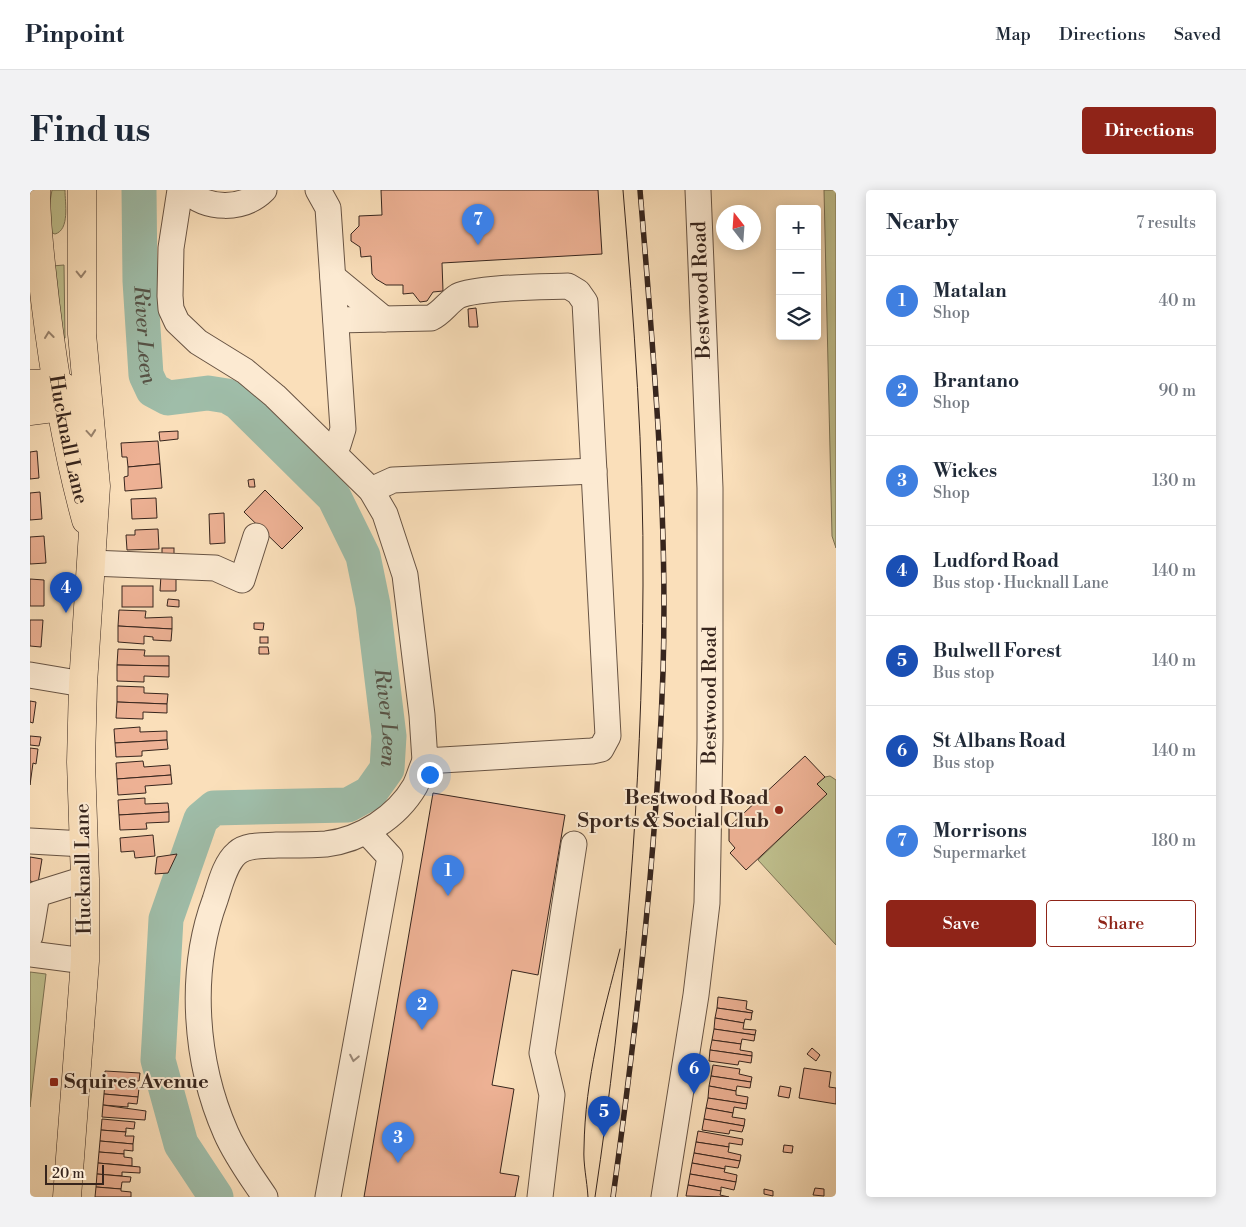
<!DOCTYPE html>
<html lang="en">
<head>
<meta charset="utf-8">
<style>
  body { margin:0; font-family:"Libre Bodoni",serif; background:#f2f2f3; color:#1f2937 }
  .controls { position:absolute; right:15px; top:15px; display:grid; overflow:hidden; border-radius:5px; box-shadow:0 2px 12px #0003 }
  .controls button { width:45px; height:45px; display:grid; place-items:center; padding:0; border:0; border-bottom:1px solid #e0e1e3; background:#fff; color:#1f2937; font:25px sans-serif }
  .compass { position:absolute; left:686px; top:15px; width:45px; height:45px; border-radius:50%; background:#fff; box-shadow:0 2px 12px #0003; rotate:343deg }
  .scale { position:absolute; left:15px; bottom:12px; width:59px; box-sizing:border-box; padding-left:5px; border:2px solid #37251d; border-top:0; font-size:14px; line-height:18px; white-space:nowrap; color:#37251d; -webkit-text-stroke:4px #fcead2; paint-order:stroke }
  .you { position:absolute; left:399px; top:584px; width:18px; height:18px; margin:-12px; border:4px solid #fff; border-radius:50%; background:#1a73e8; box-shadow:0 0 0 8px #1a73e833 }
  .badge { display:grid; place-items:center; width:32px; height:32px; border-radius:50%; background:#8f2418; color:#fff; font-size:16px; font-weight:700 }
  .pin { position:absolute; translate:-50% -41px; filter:drop-shadow(0 1px 2px #0008) }
  .pin::after { content:''; position:absolute; top:26px; width:18px; height:15px; background:inherit; clip-path:polygon(0 0,100% 0,50% 100%) }
  .list { margin:0; padding:0; list-style:none }
  h2 { display:flex; justify-content:space-between; align-items:center; height:65px; margin:0; padding:0 20px; font-size:21px }
  h2 small { font-size:16px; font-weight:400; color:#747a83 }
  .list li { display:grid; grid-template-columns:32px 1fr auto; gap:15px; align-items:center; box-sizing:border-box; height:90px; padding:0 20px; border-top:1px solid #e0e1e3 }
  .list b { display:block; font-size:19px; white-space:nowrap }
  .list p { margin:0; font-size:16px; white-space:nowrap; color:#747a83 }
  .list em { font-size:16px; font-style:normal; color:#747a83 }
  .actions { display:flex; gap:10px; padding:15px 20px }
  .actions a { flex:1; padding:11px 0; border:1px solid #8f2418; border-radius:5px; text-align:center; font-size:18px; color:#8f2418 }
  .actions .main { background:#8f2418; color:#fff }
  .icon { flex:none; width:28px; height:28px; fill:none; stroke:currentColor; stroke-width:2; stroke-linecap:round; stroke-linejoin:round }
  .map { position:relative; flex:none; width:806px; height:1007px; overflow:hidden; border-radius:5px }
  header { display:flex; align-items:center; gap:30px; box-sizing:border-box; height:70px; padding:0 25px; background:#fff; border-bottom:1px solid #e0e1e3 }
  header strong { font-size:24px }
  nav { display:flex; gap:28px; margin-inline-start:auto; font-size:18px }
  .intro { display:flex; align-items:center; justify-content:space-between; box-sizing:border-box; height:120px; padding:0 30px }
  h1 { margin:0; font-size:35px }
  .button { padding:12px 22px; border-radius:5px; background:#8f2418; color:#fff; font-size:18px; font-weight:700 }
  main { display:flex; gap:30px; padding:0 30px }
  aside { flex:1; background:#fff; border-radius:5px; box-shadow:0 2px 12px #0003 }
  .map>svg:first-child { display:block }
</style>
</head>
<body>
<header>
<strong>Pinpoint</strong>
<nav><a>Map</a><a>Directions</a><a>Saved</a></nav>
</header>
<div class="intro"><h1>Find us</h1><a class="button">Directions</a></div>
<main>
<div class="map">
<svg width="806" height="1007" viewBox="0 0 806 1007">
  <rect width="100%" height="100%" fill="#fadfba"/>
  <filter id="stains"><feTurbulence type="fractalNoise" baseFrequency=".004" numOctaves="4"/><feColorMatrix values="0 0 0 0 .2 0 0 0 0 .09 0 0 0 0 .02 0 0 0 .5 -.17"/></filter>
  <radialGradient id="worn" r=".72"><stop offset=".6" stop-color="#630" stop-opacity="0"/><stop offset="1" stop-color="#630" stop-opacity=".3"/></radialGradient>
  <g fill="#c0c18f" stroke="#7c7356">
    <path d="M22,0H35C35,13 40,40 25,44L20,42L18,23Z"/>
    <path d="M794,0H806V358L802,346Z"/>
    <path d="M34,75L35,148L31,149L22,76Z"/>
    <path d="M800,586L806,590V755L728,670L796,604L787,594L795,587Z"/>
    <path d="M0,782L16,784L0,917Z"/>
  </g>
  <g fill="none" stroke-linecap="round" stroke-linejoin="round">
    <path stroke="#9fbda9" stroke-width="35" id="s1" d="M109,0L110,91L116,185L123,200L138,208L178,203L197,206L209,213L304,307L333,366L343,415L359,546L357,579L340,603L318,615L184,618L171,629L136,729L128,870L151,954L186,1007"/>
  </g>
  <g fill="#edb194" stroke="#37251d">
    <path d="M351,0H568L572,64L412,73L413,101L403,102L397,111L390,112L383,103L373,104V95H356L346,89L342,84L341,66L331,67L330,57L321,51V44L329,36V26L352,25Z"/>
    <path d="M446,118L448,137H439L438,119Z"/>
    <path d="M148,241V249L130,251L129,242Z"/>
    <path d="M128,251L130,274L98,277L97,267H92L91,253Z"/>
    <path d="M7,261L9,288L0,289V262Z"/>
    <path d="M130,274L132,298L95,301L94,287L98,286V277Z"/>
    <path d="M224,289L225,297H219L218,290Z"/>
    <path d="M235,300L273,338L252,359L214,322Z"/>
    <path d="M10,302L12,329L0,330V303Z"/>
    <path d="M126,308L127,328L102,329L101,309Z"/>
    <path d="M194,323L195,353L180,354L179,324Z"/>
    <path d="M128,339L129,359L97,360L96,345H105V340Z"/>
    <path d="M14,346L16,373L0,374V347Z"/>
    <rect x="132" y="358" width="12" height="7"/>
    <path d="M131,385H146V401H130Z"/>
    <path d="M0,389L14,390V416H0Z"/>
    <rect x="92" y="396" width="31" height="21"/>
    <path d="M138,409L149,410V417L137,416Z"/>
    <path d="M89,420L116,421L115,428L142,427V439L88,436Z"/>
    <path d="M0,430H13L11,457L0,456Z"/>
    <path d="M224,433H234L233,440L224,439Z"/>
    <path d="M88,436L142,439L141,451L123,450V447L114,446V454L88,452Z"/>
    <rect x="230" y="447" width="8" height="6"/>
    <path d="M229,457H238L239,464H229Z"/>
    <path d="M88,459L115,460L114,466H139V476L87,475Z"/>
    <path d="M87,475L139,476V487L114,486V492L87,491Z"/>
    <path d="M87,496L114,497V503L138,504L137,514L87,512Z"/>
    <path d="M0,511L6,512L3,533L0,532Z"/>
    <path d="M87,512L137,514V523L113,522V529L86,528Z"/>
    <path d="M110,537V542L137,541V550L85,553L84,539Z"/>
    <path d="M0,546L11,547L9,556L0,555Z"/>
    <path d="M137,550L138,559L112,561V566L86,567L85,553Z"/>
    <path d="M0,558L8,559L6,574L3,573L0,595Z"/>
    <path d="M775,566L795,587L787,594L797,604L716,680L700,663L705,658L699,651V637Z"/>
    <path d="M113,571L114,577L140,575L141,585L87,589L86,573Z"/>
    <path d="M141,585L142,594L115,596L116,603L88,605L87,589Z"/>
    <path d="M403,603L535,625L508,785L482,780L462,895L484,899L470,983L489,986L485,1007H334Z"/>
    <path d="M115,608V614L138,613L139,622L89,625L88,610Z"/>
    <path d="M139,622V632L116,633L117,639L90,640L89,625Z"/>
    <path d="M123,645L125,666L105,668L104,661L91,662L90,648Z"/>
    <path d="M147,664L138,683L125,684L127,667Z"/>
    <path d="M0,667L12,669L8,693L0,691Z"/>
    <path d="M688,807L717,811L716,819L723,821L722,823L687,818Z"/>
    <path d="M687,818L722,823L721,830L715,829L714,833L685,828Z"/>
    <path d="M685,828L714,833L713,839L726,840L725,845L684,839Z"/>
    <path d="M684,839L725,845L724,851L712,849L711,854L682,850Z"/>
    <path d="M682,850L711,854L710,860L722,862V866L680,860Z"/>
    <path d="M782,858L790,865L786,871L777,864Z"/>
    <path d="M680,860L722,866L721,873L709,871L708,875L679,871Z"/>
    <path d="M683,875L710,879L709,884L722,887L721,892L681,886Z"/>
    <path d="M774,878L801,882L799,897L806,898V914L769,908Z"/>
    <path d="M75,881L110,883L109,891H100L99,894L75,892Z"/>
    <path d="M681,886L721,892L720,898L707,896L706,901L679,896Z"/>
    <path d="M75,892L99,894V897L109,898L108,907L74,904Z"/>
    <path d="M679,896L706,901V905L718,907L717,914L678,908Z"/>
    <path d="M750,896L761,898L759,908L748,906Z"/>
    <path d="M74,904L108,907L107,914L98,913V917L73,915Z"/>
    <path d="M678,908L717,914L716,919L704,917L703,923L676,918Z"/>
    <path d="M73,915L116,921L115,930L72,927Z"/>
    <path d="M676,918L703,923L702,927L715,929L714,936L674,929Z"/>
    <path d="M72,929L105,932L104,939L96,938V942L71,940Z"/>
    <path d="M674,929L714,936L712,942L700,940L699,944L672,940Z"/>
    <path d="M71,940L96,942L95,946H104L103,954L70,951Z"/>
    <path d="M668,941L713,949L712,955L699,953V957L666,952Z"/>
    <path d="M70,951L103,954V961L94,960V964L69,962Z"/>
    <path d="M666,952L699,957L698,962L711,965L710,971L664,963Z"/>
    <path d="M754,955L763,956L762,963L753,962Z"/>
    <path d="M69,962L94,964V967L102,968V976L68,973Z"/>
    <path d="M664,963L710,971L708,978L695,976V979L662,973Z"/>
    <path d="M68,973L110,977V983L92,982V986L67,984Z"/>
    <path d="M662,973L695,979L694,982L707,985L706,992L660,984Z"/>
    <path d="M67,984L101,987L100,992H92L91,999L66,997Z"/>
    <path d="M660,984L706,992L704,1000L691,997V1001L658,995Z"/>
    <path d="M658,995L691,1001L690,1005L699,1007L656,1006Z"/>
    <path d="M66,997L91,999V1001L101,1002V1007H65Z"/>
    <path d="M785,998L794,999V1006L783,1005Z"/>
    <path d="M734,999L743,1001V1006L734,1004Z"/>
  </g>
  <g fill="none" stroke-linecap="round" stroke-linejoin="round">
    <defs>
      <g id="minor">
        <path d="M150,0L141,58L140,106L141,119L147,132L168,152L215,181L245,206L341,300L355,324L375,385L392,525L395,571L562,561L571,559L578,546L555,112L548,102L538,96C514,97 447,97 428,106C418,112 412,123 401,128L306,130"/>
        <path d="M156,0C176,20 213,21 234,0"/>
        <path d="M288,0L298,18L313,239L308,255L303,262"/>
        <path d="M303,87L354,129"/>
        <path d="M341,300L363,290L564,281"/>
        <path d="M61,373L185,378L212,390L226,346"/>
        <path d="M0,485L53,494"/>
        <path d="M0,651L54,654"/>
        <path d="M0,746L7,704L55,689"/>
        <path d="M0,764L55,771"/>
        <path d="M235,1007C221,986 206,966 196,943C165,873 158,783 185,710C190,695 195,673 207,663C217,654 235,656 247,655C264,655 280,655 296,654C331,650 367,627 385,596C389,588 391,579 395,571"/>
        <path d="M298,1007L360,667L337,642"/>
        <path d="M510,1007L522,905L512,863L544,654"/>
        <path id="s2" d="M634,1007L666,805L677,713L680,550V298L668,0"/>
      </g>
      <g id="major">
        <path id="s3" d="M6,0C6,37 11,73 15,110C24,184 36,258 56,330"/>
        <path d="M0,194L27,193L42,202"/>
        <path d="M0,221L31,217"/>
        <path d="M37,1007L55,771V689L51,572L53,494L66,296L52,144V0"/>
      </g>
    </defs>
    <use href="#minor" stroke="#685444" stroke-width="27"/>
    <use href="#major" stroke="#37251d" stroke-width="29"/>
    <use href="#minor" stroke="#fcead2" stroke-width="25"/>
    <use href="#major" stroke="#fadfba" stroke-width="28"/>
    <g stroke="#37251d" stroke-width="1">
      <path d="M558,1007C557,990 553,974 554,958C555,888 573,825 590,759"/>
      <path d="M565,1007C595,805 612,600 613,395C614,263 604,132 593,0"/>
    </g>
    <defs>
      <path id="rail" d="M583,1007C607,833 627,657 633,482C638,321 623,160 610,0"/>
    </defs>
    <use href="#rail" stroke="#37251d" stroke-width="5.5"/>
    <use href="#rail" stroke="#fcead2" stroke-width="4" stroke-dasharray="11" stroke-linecap="butt"/>
  </g>
  <defs><path id="oneway-chevron" d="M-2-3.5L2.5 0L-2 3.5" fill="none" stroke-width="1.6" stroke-linecap="round" stroke-linejoin="round" transform="scale(1.25)"/></defs>
  <g stroke="#98826c">
    <use href="#oneway-chevron" transform="translate(51 84) rotate(89)"/>
    <use href="#oneway-chevron" transform="translate(19 145) rotate(-97)"/>
    <use href="#oneway-chevron" transform="translate(61 243) rotate(85)"/>
  </g>
  <use stroke="#9a8878" href="#oneway-chevron" transform="translate(324 868) rotate(101)"/>
  <g fill="#8f2418" stroke="#fcead2" stroke-width="2">
    <circle cx="749" cy="620" r="5"/>
    <rect x="19" y="887" width="10" height="10" rx="2.5"/>
  </g>
  <g text-anchor="middle" dominant-baseline="central" stroke-width="4" stroke-linejoin="round" paint-order="stroke">
    <g font-size="20" fill="#37251d" stroke="#fcead2">
      <text transform="translate(672 100) rotate(-92)">Bestwood Road</text>
      <text stroke="none"><textPath href="#s3" startOffset="252">Hucknall Lane</textPath></text>
      <text stroke="none"><textPath href="#s2" startOffset="505">Bestwood Road</textPath></text>
      <text transform="translate(54 679) rotate(-91)">Hucknall Lane</text>
    </g>
    <g font-size="20" font-weight="bold" fill="#37251d" stroke="#fcead2" text-anchor="end">
      <text x="739" y="608">Bestwood Road<tspan x="739" dy="23">Sports &amp; Social Club</tspan></text>
      <text x="34" y="892" text-anchor="start">Squires Avenue</text>
    </g>
    <g font-size="21" font-style="italic" fill="#565347" stroke="#fcead2">
      <text stroke="none"><textPath href="#s1" startOffset="145">River Leen</textPath></text>
      <text stroke="none"><textPath href="#s1" startOffset="655">River Leen</textPath></text>
    </g>
  </g>
  <rect width="100%" height="100%" filter="url(#stains)"/>
  <rect width="100%" height="100%" fill="url(#worn)"/>
</svg>
<div class="controls">
<button>+</button>
<button>−</button>
<button><svg class="icon" aria-label="layers" viewBox="0 0 24 24"><path d="M12 4l9 5-9 5-9-5zM3 14l9 5 9-5"/></svg></button>
</div>
<svg class="compass" viewBox="-18 -18 36 36"><path d="M0-13l5 13h-10z" fill="#e53935"/><path d="M0 13l5-13h-10z" fill="#747a83"/></svg>
<div class="scale">20 m</div>
<div class="you"></div>
<div class="pin badge" style="left:418px;top:706px;background:#3f7fe0">1</div>
<div class="pin badge" style="left:392px;top:840px;background:#3f7fe0">2</div>
<div class="pin badge" style="left:368px;top:973px;background:#3f7fe0">3</div>
<div class="pin badge" style="left:36px;top:423px;background:#1a4fb4">4</div>
<div class="pin badge" style="left:574px;top:947px;background:#1a4fb4">5</div>
<div class="pin badge" style="left:664px;top:904px;background:#1a4fb4">6</div>
<div class="pin badge" style="left:448px;top:55px;background:#3f7fe0">7</div>
</div>
<aside>
<h2>Nearby<small>7 results</small></h2>
<ul class="list">
<li><span class="badge" style="background:#3f7fe0">1</span><div><b>Matalan</b><p>Shop</p></div><em>40 m</em></li>
<li><span class="badge" style="background:#3f7fe0">2</span><div><b>Brantano</b><p>Shop</p></div><em>90 m</em></li>
<li><span class="badge" style="background:#3f7fe0">3</span><div><b>Wickes</b><p>Shop</p></div><em>130 m</em></li>
<li><span class="badge" style="background:#1a4fb4">4</span><div><b>Ludford Road</b><p>Bus stop · Hucknall Lane</p></div><em>140 m</em></li>
<li><span class="badge" style="background:#1a4fb4">5</span><div><b>Bulwell Forest</b><p>Bus stop</p></div><em>140 m</em></li>
<li><span class="badge" style="background:#1a4fb4">6</span><div><b>St Albans Road</b><p>Bus stop</p></div><em>140 m</em></li>
<li><span class="badge" style="background:#3f7fe0">7</span><div><b>Morrisons</b><p>Supermarket</p></div><em>180 m</em></li>
</ul>
<div class="actions"><a class="main">Save</a><a>Share</a></div>
</aside>
</main>
</body>
</html>
